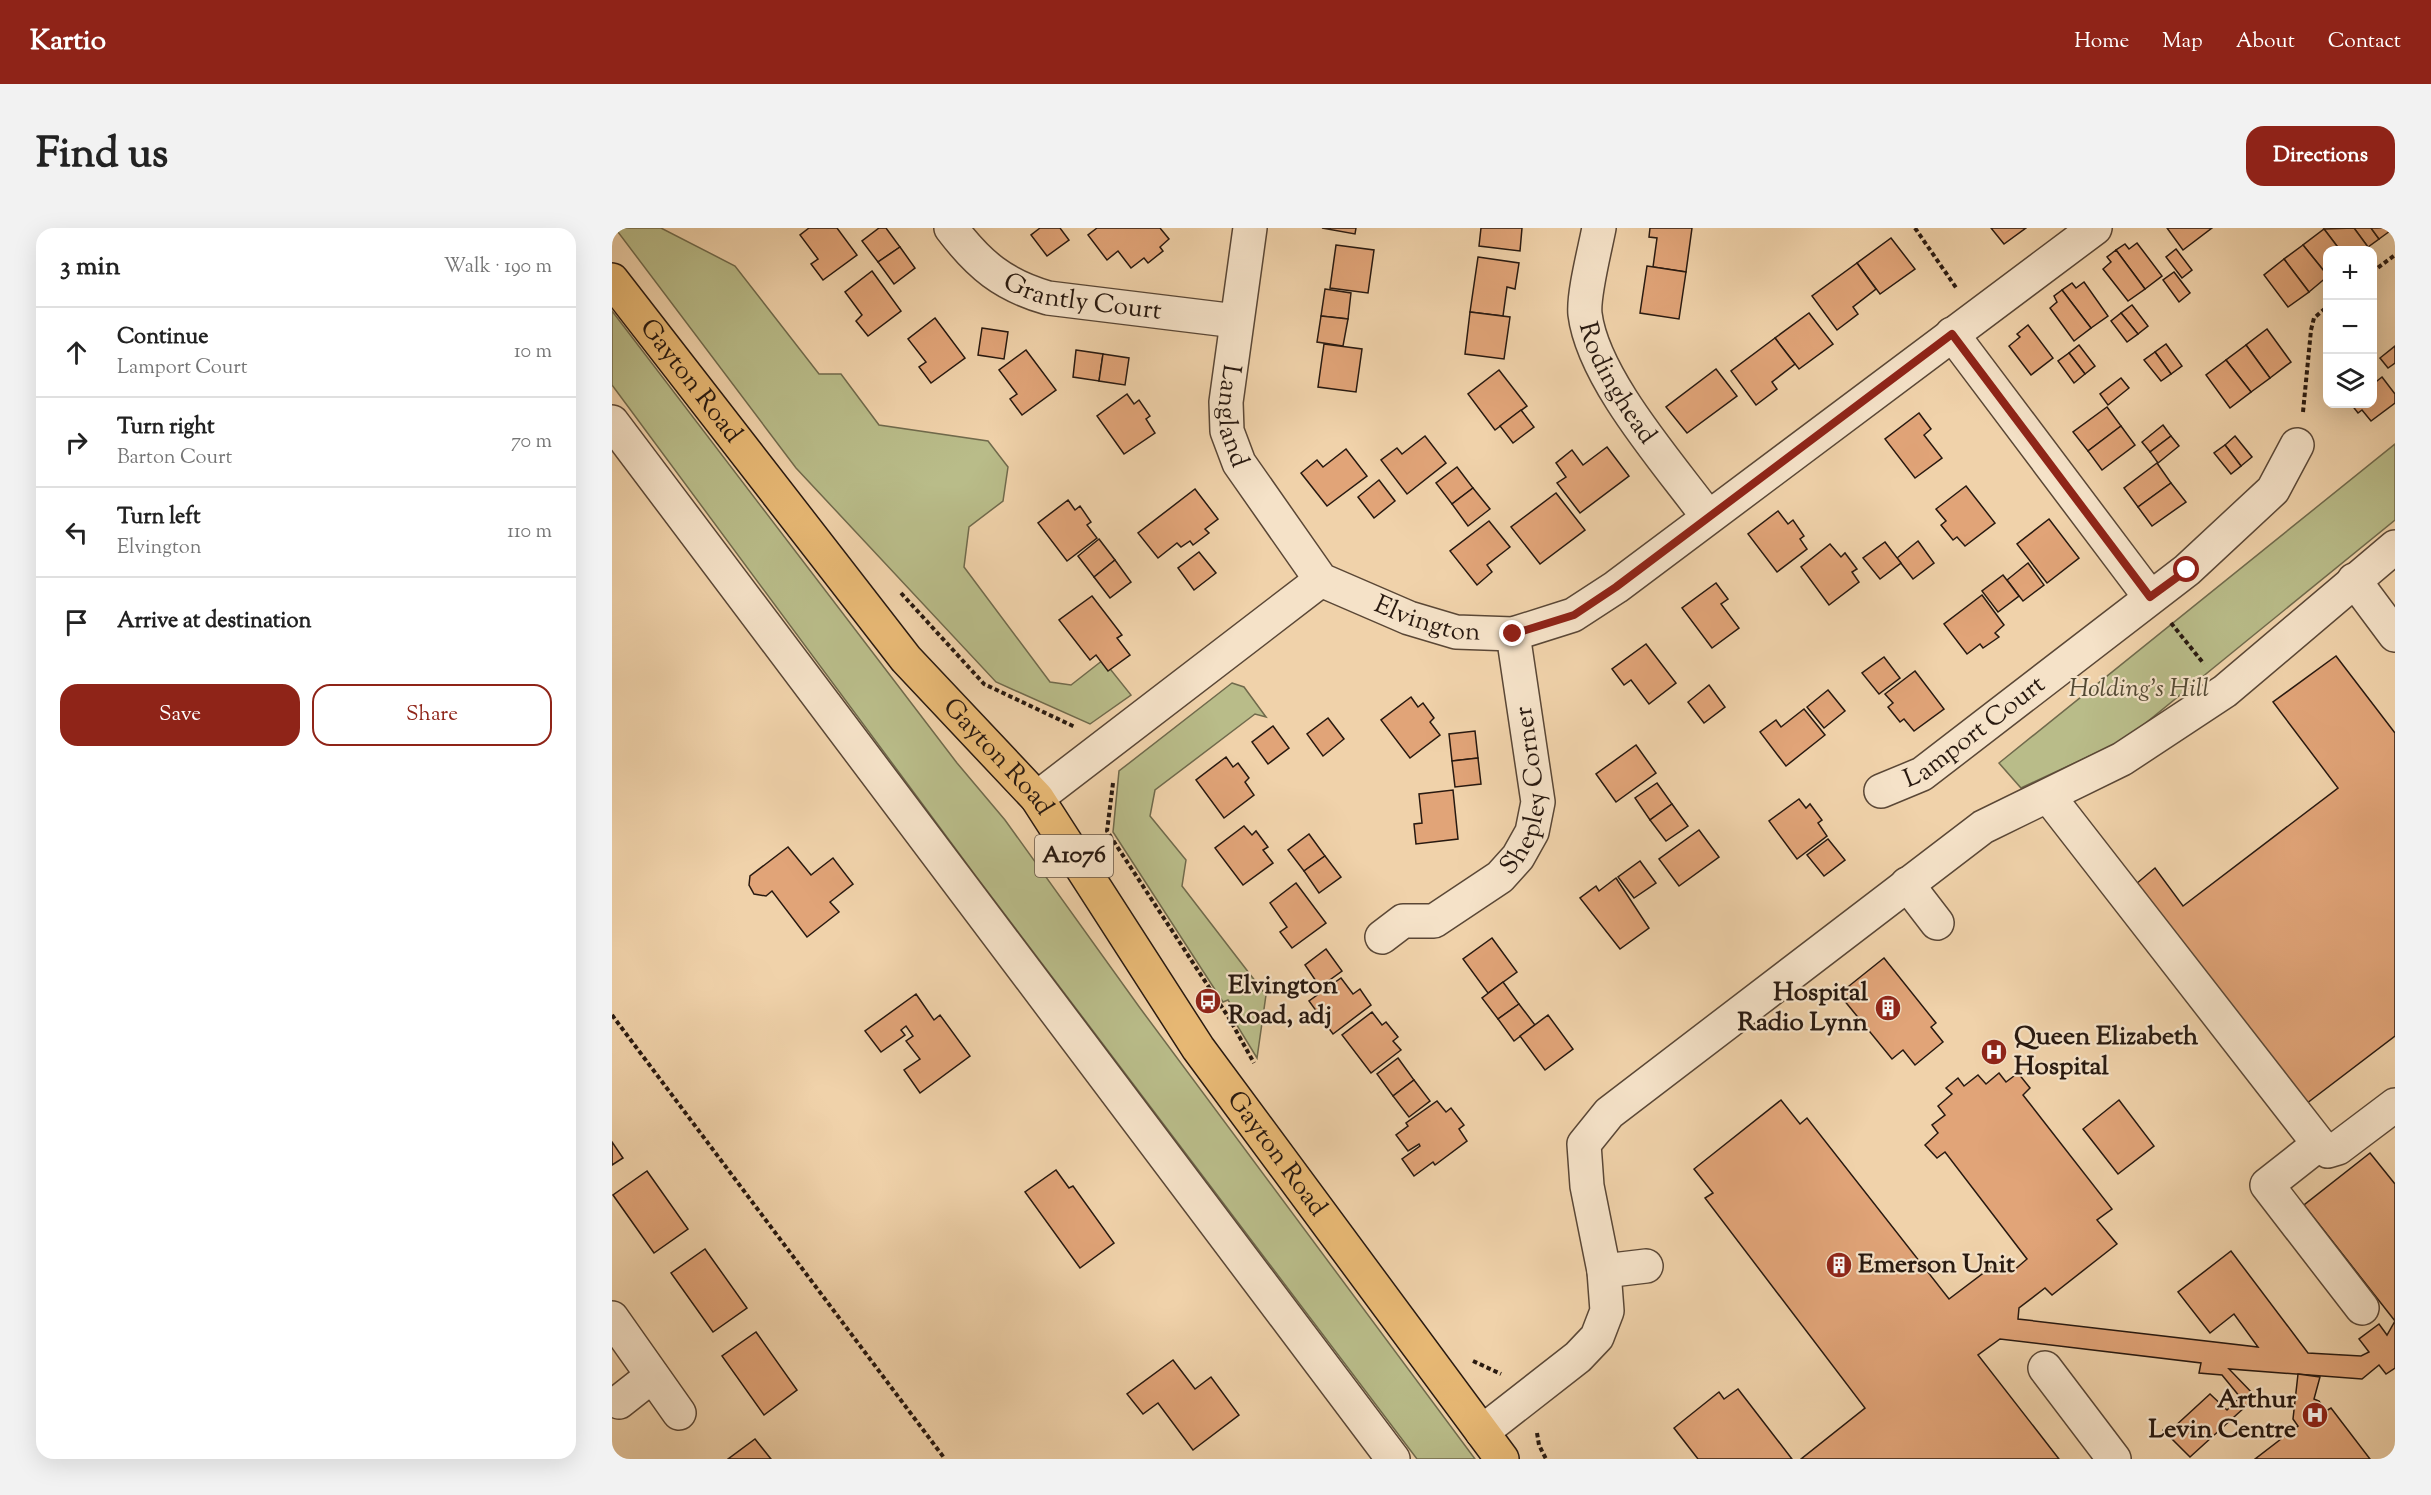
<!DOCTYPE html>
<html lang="en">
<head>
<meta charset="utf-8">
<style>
  body { margin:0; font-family:"Sorts Mill Goudy",serif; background:#f2f2f2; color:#222 }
  .controls { position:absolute; right:18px; top:18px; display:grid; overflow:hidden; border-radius:12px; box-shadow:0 6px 24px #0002 }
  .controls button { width:54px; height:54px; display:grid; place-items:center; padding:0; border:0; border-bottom:2px solid #e0e0e0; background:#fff; color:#222; font:30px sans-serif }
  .stop { position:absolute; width:18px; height:18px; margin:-14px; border:4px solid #8f2418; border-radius:50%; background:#fff }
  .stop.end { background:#8f2418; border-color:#fff; box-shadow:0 2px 6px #0008 }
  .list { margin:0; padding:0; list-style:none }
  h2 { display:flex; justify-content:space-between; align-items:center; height:78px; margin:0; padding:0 24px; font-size:26px }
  h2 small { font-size:20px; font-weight:400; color:#767676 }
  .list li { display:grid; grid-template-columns:39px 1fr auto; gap:18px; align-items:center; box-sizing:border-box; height:90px; padding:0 24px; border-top:2px solid #e0e0e0 }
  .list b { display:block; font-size:22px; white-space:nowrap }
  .list p { margin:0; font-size:20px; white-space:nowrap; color:#767676 }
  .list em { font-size:20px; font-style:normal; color:#767676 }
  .actions { display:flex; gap:12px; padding:18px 24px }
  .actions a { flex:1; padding:14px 0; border:2px solid #8f2418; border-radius:18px; text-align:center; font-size:21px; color:#8f2418 }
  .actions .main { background:#8f2418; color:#fff }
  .icon { flex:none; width:33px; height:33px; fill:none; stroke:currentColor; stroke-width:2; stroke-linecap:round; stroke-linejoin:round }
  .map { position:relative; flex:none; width:1783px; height:1231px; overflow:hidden; border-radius:18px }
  header { display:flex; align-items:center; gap:36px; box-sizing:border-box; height:84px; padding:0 30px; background:#8f2418; color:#fff }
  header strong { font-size:28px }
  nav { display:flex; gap:33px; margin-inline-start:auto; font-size:21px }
  .intro { display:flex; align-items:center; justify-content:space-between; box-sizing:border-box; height:144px; padding:0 36px }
  h1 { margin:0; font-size:42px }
  .button { padding:15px 27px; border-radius:18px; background:#8f2418; color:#fff; font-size:21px; font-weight:700 }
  main { display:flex; gap:36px; padding:0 36px }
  aside { flex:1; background:#fff; border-radius:18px; box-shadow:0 6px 24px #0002 }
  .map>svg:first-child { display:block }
</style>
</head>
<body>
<header>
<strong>Kartio</strong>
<nav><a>Home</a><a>Map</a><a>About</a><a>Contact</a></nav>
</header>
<div class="intro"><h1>Find us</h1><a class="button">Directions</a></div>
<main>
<aside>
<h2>3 min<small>Walk · 190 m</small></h2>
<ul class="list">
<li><svg class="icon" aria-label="ahead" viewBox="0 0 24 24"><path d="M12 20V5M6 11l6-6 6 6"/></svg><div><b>Continue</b><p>Lamport Court</p></div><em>10 m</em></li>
<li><svg class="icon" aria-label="right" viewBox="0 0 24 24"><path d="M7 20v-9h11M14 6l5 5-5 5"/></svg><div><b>Turn right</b><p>Barton Court</p></div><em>70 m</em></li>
<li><svg class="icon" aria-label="left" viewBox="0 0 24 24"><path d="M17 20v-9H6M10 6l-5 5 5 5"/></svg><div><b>Turn left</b><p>Elvington</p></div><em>110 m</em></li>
<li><svg class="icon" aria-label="arrive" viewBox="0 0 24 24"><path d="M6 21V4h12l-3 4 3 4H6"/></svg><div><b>Arrive at destination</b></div></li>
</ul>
<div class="actions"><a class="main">Save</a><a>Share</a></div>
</aside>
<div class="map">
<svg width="1783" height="1231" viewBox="0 0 1783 1231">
  <rect width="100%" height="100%" fill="#f0d2aa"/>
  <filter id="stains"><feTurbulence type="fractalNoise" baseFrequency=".00333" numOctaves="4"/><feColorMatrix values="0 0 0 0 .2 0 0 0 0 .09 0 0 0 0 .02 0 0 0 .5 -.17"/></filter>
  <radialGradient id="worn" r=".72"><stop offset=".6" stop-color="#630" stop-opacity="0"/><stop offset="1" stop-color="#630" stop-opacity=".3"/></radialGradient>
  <g fill="#b9bc89" stroke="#706a4c" stroke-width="1.5">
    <path d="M3,0H49L123,38L207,146H229L267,197L376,213L396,239L391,273L357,299L352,339L438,454L459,457L491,432L519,467L478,496L384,454L184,240Z"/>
    <path d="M0,83L345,535L393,592L528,780L863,1231H805L363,647L0,157Z"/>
    <path d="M1783,216V292L1514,511L1409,560L1387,535Z"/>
    <path d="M620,455L632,459L654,489L643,486L543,562L538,588L574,632L570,658L654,767L645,830L623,794L628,791L616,772L611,774L501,604L507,543Z"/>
  </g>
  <g fill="#e1a478" stroke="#281910" stroke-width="1.5">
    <path d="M197,0H225L245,27L211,52L199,36L206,31L188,7Z"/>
    <path d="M267,0H274L288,19L266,34L250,13Z"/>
    <path d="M428,0H448L457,12L435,28L419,7Z"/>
    <path d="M485,0H548L557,11L548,19L551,23L536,35L532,30L519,40L506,23L495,32L476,7Z"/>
    <path d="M710,0H744L743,6Z"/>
    <path d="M869,0H910L908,23L867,18Z"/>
    <path d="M1038,0H1080L1074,44L1041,39L1045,10L1037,9Z"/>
    <path d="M1379,0H1414L1392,16Z"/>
    <path d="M1555,0H1600L1571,22Z"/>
    <path d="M1742,0H1759L1767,11L1756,19Z"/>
    <path d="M1742,0L1756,19L1752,22H1728L1712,1Z"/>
    <path d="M1759,0H1775L1778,3L1767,11Z"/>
    <path d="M1712,1L1728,22H1716V48L1691,17Z"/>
    <path d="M1279,10L1303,41L1268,66L1245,35Z"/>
    <path d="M1525,15L1550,48L1533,61L1504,22L1513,16L1517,21Z"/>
    <path d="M724,17L762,22L756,65L718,60Z"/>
    <path d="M1691,17L1716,48L1697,64L1672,31Z"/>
    <path d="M288,19L303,40L282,56L266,34Z"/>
    <path d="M1564,21L1580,42L1570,50L1554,29Z"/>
    <path d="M1504,22L1533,61L1516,73L1491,41L1499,34L1495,29Z"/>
    <path d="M866,29L907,35L903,61L895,59L891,88L858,84Z"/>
    <path d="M1672,31L1697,64L1676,79L1652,47Z"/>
    <path d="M1245,35L1264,61L1241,79L1246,86L1225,102L1200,68Z"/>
    <path d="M1035,38L1074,44L1067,91L1028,85Z"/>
    <path d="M260,43L289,83L256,108L244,93L250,87L233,64Z"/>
    <path d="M1562,44L1578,65L1567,74L1551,52Z"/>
    <path d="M1472,54L1496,88L1479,100L1450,62L1460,55L1464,60Z"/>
    <path d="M713,61L739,65L736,91L709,88Z"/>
    <path d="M1450,62L1479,100L1462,113L1438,80L1445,74L1442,68Z"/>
    <path d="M1520,77L1536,98L1526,106L1509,85Z"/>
    <path d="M858,84L898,89L892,131L853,126Z"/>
    <path d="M1197,85L1221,116L1187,141L1163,110Z"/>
    <path d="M1509,85L1526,106L1515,114L1499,93Z"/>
    <path d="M709,88L736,91L731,118L705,114Z"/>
    <path d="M323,90L353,130L319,155L307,139L314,134L296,111Z"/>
    <path d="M1416,97L1441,130L1419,147L1397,118L1408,109L1405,106Z"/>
    <path d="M370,100L396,104L392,131L366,127Z"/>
    <path d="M1655,101L1679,134L1658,150L1634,117Z"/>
    <path d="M1163,110L1183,136L1160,154L1165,161L1144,177L1119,143Z"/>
    <path d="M712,116L750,121L744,164L706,159Z"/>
    <path d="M1554,116L1570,138L1559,146L1543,124Z"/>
    <path d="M1467,117L1483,138L1473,146L1457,125Z"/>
    <path d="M1634,117L1658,150L1639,164L1614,132Z"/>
    <path d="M1783,118V135L1776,140L1768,130Z"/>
    <path d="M414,122L444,162L410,187L398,171L405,166L387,142Z"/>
    <path d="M464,122L491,126L487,153L461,149Z"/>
    <path d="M1543,124L1559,146L1549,153L1532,132Z"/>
    <path d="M1457,125L1473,146L1462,155L1446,133Z"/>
    <path d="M491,126L517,130L513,157L487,153Z"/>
    <path d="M1614,132L1639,164L1618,180L1594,147Z"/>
    <path d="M1104,141L1125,168L1075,205L1054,179Z"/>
    <path d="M887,142L915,178L883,202L856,166Z"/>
    <path d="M1770,149L1783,166V175L1759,193L1750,182L1746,185L1739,176H1760V157Z"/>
    <path d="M1509,150L1517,160L1496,177L1488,166Z"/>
    <path d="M515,166L522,176L527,172L538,188L534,191L543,205L512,226L485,188Z"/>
    <path d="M1495,179L1509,198L1476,223L1461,204Z"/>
    <path d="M909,182L922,199L901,215L888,198Z"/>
    <path d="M1307,185L1319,201L1312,207L1330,230L1303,250L1273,211Z"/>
    <path d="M1551,197L1559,208L1538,224L1530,214Z"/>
    <path d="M1509,198L1523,217L1490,242L1476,223Z"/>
    <path d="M813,208L834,235L795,266L769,232L785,220L790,226Z"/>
    <path d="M1559,208L1567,218L1546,235L1538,224Z"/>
    <path d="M1623,208L1640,229L1629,238L1613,217Z"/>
    <path d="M1613,217L1629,238L1619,246L1602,225Z"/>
    <path d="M995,219L1017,248L968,285L945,255L954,249L944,235L960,222L971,237Z"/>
    <path d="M734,221L755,248L715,278L689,245L705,232L711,239Z"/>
    <path d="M1545,235L1559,255L1526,279L1512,260Z"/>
    <path d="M845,239L861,260L840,276L824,255Z"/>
    <path d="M767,252L783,273L762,290L746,269Z"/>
    <path d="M1559,255L1574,274L1540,298L1526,279Z"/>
    <path d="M1354,258L1383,295L1353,318L1345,309L1341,312L1329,297L1334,293L1324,281Z"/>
    <path d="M861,260L878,281L856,298L840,276Z"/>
    <path d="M583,261L606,291L593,301L597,305L581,317L578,313L569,319L565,315L546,330L526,305Z"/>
    <path d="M944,265L973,302L928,336L899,299Z"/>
    <path d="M456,272L463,282L468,278L479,294L475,297L485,310L455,333L426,295Z"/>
    <path d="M1166,283L1176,296L1181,292L1192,308L1188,311L1195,321L1165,344L1136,306Z"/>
    <path d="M1437,291L1467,330L1435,355L1405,316Z"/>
    <path d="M877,293L898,319L875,337L880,344L865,357L838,323Z"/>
    <path d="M487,311L503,332L482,349L466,328Z"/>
    <path d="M1306,313L1322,335L1301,351L1285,330Z"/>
    <path d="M1273,314L1289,335L1268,351L1251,330Z"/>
    <path d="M1218,316L1229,329L1233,325L1245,341L1240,344L1247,354L1217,377L1189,339Z"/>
    <path d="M587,324L604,345L582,362L566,340Z"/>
    <path d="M503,332L519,354L498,370L482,349Z"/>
    <path d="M1416,335L1432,357L1411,373L1395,352Z"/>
    <path d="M1391,347L1407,368L1386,384L1370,363Z"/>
    <path d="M1104,355L1116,371L1109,376L1127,400L1100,420L1070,380Z"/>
    <path d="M1370,367L1392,397L1383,405L1387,409L1371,420L1368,416L1355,426L1332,396Z"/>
    <path d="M480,368L510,407L505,410L518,427L496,443L484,427L478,432L447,392Z"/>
    <path d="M1034,416L1064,455L1037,476L1019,452L1012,457L1000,441Z"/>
    <path d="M1724,428L1783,505V808L1686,882L1518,661L1543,640L1571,678L1726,560L1661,474Z"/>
    <path d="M1272,429L1288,450L1267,466L1250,445Z"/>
    <path d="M1303,443L1332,481L1302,503L1292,491L1288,494L1276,479L1281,475L1273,466Z"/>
    <path d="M1097,457L1113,479L1092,495L1076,474Z"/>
    <path d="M1216,462L1233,483L1212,500L1195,479Z"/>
    <path d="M799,469L806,479L811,475L822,490L818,494L828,507L798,530L769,492Z"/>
    <path d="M1192,481L1213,507L1174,538L1148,504L1164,492L1169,499Z"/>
    <path d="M716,490L732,511L711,528L695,506Z"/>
    <path d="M661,498L677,520L656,536L640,514Z"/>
    <path d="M863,503L866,530L840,533L837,506Z"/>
    <path d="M1024,517L1044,545L1004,574L984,546Z"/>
    <path d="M614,529L621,539L626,535L637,550L633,554L642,567L612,590L584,552Z"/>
    <path d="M866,530L869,556L843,559L840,533Z"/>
    <path d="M1045,555L1060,576L1038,592L1023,570Z"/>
    <path d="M841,562L846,611L804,616L802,596L810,595L807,566Z"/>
    <path d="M1187,571L1194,580L1198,576L1210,592L1206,595L1215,608L1185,631L1157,593Z"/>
    <path d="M1060,576L1076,598L1054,613L1038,592Z"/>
    <path d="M632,598L640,607L644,603L656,619L651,622L661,635L631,657L603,620Z"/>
    <path d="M1087,602L1107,629L1067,658L1047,631Z"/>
    <path d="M697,606L713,628L692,643L676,622Z"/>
    <path d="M1216,611L1233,632L1212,648L1195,627Z"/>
    <path d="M176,619L199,647L221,630L241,656L218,674L227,684L195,709L160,663L154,668L142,666L137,657L138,648Z"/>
    <path d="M713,628L729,649L707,665L692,643Z"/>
    <path d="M1028,633L1044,655L1022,670L1006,649Z"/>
    <path d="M1004,650L1037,700L1008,721L968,670L984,658L987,663Z"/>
    <path d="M684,655L714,695L680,720L668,704L675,699L658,675Z"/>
    <path d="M880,710L905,744L876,765L851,731Z"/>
    <path d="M714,721L730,743L708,759L693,737Z"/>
    <path d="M1272,730L1324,795L1319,799L1331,814L1303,837L1291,822L1280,831L1227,766Z"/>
    <path d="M729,750L741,766L748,761L759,777L721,806L697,773Z"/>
    <path d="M891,754L907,776L886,791L870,770Z"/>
    <path d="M304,766L322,792L328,787L358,828L308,865L292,842L308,831L294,813L301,808L294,798L289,802L293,807L269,824L253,803Z"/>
    <path d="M907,776L923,797L902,813L886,791Z"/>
    <path d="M760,784L770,797L774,794L786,809L781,813L789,822L759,845L730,807Z"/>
    <path d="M936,787L961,821L933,842L908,808Z"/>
    <path d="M786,830L802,852L781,868L765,846Z"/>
    <path d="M1387,845L1394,854L1406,845L1418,860L1411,867L1500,981L1485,992L1505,1016L1440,1067L1433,1060L1407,1080L1406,1091L1646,1119L1622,1086L1598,1105L1566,1064L1619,1023L1696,1125L1749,1128L1757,1124L1747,1111L1767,1096L1775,1107L1783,1093V1140L1774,1146L1767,1137L1750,1151L1617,1141L1644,1169L1578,1229L1551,1202L1558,1197L1561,1200L1598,1166L1615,1182L1628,1169L1610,1147L1587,1145L1589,1135L1388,1111L1366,1127L1447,1231H1189L1253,1180L1093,970L1101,965L1082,941L1169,872L1188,896L1195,890L1337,1071L1390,1031L1401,1043L1415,1031L1333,924L1325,930L1313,917L1326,905L1320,897L1333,887L1326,878L1340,866L1334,860L1346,850L1352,858L1366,847L1374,856Z"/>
    <path d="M802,852L818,873L797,889L781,868Z"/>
    <path d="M1507,872L1542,918L1506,946L1471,901Z"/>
    <path d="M825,873L834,884L839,880L852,897L847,901L855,913L823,937L821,934L802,948L790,931L808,918L807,916L796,923L784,907L796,898L794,895Z"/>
    <path d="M0,914L11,930L0,937Z"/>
    <path d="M1758,925L1783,956V1093L1692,977Z"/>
    <path d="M444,942L457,960L461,958L502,1015L468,1040L413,964Z"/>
    <path d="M35,943L76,1001L42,1025L1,967Z"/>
    <path d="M93,1021L135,1080L101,1104L59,1045Z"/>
    <path d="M144,1104L185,1162L152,1187L110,1128Z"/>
    <path d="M561,1132L583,1161L599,1149L627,1187L581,1222L546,1175L531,1186L515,1166Z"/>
    <path d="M1686,1146L1708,1149L1702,1171L1707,1173L1714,1183L1719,1180L1758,1231H1643L1686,1198L1681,1191Z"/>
    <path d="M1126,1161L1180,1231H1086L1062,1200L1107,1164L1112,1171Z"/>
    <path d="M143,1211L159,1231H116Z"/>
  </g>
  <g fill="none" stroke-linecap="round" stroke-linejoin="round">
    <defs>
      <g id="minor">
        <path id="s1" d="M339,0C367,37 391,57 436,70L624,93"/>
        <path id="s2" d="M638,0L614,174L615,203L627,235L709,352L797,390L844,404L901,406L961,387L1004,359L1483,0"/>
        <path id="s3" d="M987,0C983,21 971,67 973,86C981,151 1057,236 1096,289"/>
        <path d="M1340,106L1538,369"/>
        <path d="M0,194L781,1231"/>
        <path d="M1742,352L1783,407"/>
        <path id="s4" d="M1269,563L1310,546L1575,342L1661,262L1685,217"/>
        <path d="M1437,569L1707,916L1716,923L1726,920L1783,877"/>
        <path d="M425,570L709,352"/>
        <path d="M1295,656L1325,695"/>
        <path id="s5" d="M770,709L791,693H822L888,649L906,629L920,604L926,574L901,406"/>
        <path d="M1707,916L1655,957L1750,1080"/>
        <path d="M992,1043L1034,1038"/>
        <path d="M0,1090L67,1185"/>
        <path d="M1433,1140L1502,1231"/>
        <path d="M7,1174L40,1148"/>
        <path d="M870,1204L966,1129L985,1109L995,1083L992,1043L975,958L972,916L997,885L1371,599L1510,531L1613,463L1783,319"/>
      </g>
      <g id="major">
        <path id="s6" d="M0,52L294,431L425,570L586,820L890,1231"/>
      </g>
    </defs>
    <use href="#minor" stroke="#5a4736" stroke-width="36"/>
    <use href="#major" stroke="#281910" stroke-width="36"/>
    <g stroke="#281910" stroke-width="4" stroke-dasharray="4.5 3" stroke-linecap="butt">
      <path d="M1303,0L1345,61"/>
      <path d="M1760,44L1783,27"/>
      <path d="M1691,184L1699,102L1702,90L1716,78"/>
      <path d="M289,365L372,456L463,499"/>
      <path d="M1559,395L1592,436"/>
      <path d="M501,555L495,603L617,790L642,835"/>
      <path d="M0,787L333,1231"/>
      <path d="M861,1133L889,1146"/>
      <path d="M925,1205L927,1217L934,1231"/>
    </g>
    <use href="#minor" stroke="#f5e2c8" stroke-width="33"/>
    <use href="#major" stroke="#e8b975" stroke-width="33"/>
  </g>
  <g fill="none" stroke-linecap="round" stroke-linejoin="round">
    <path stroke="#8f2418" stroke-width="8" d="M901,406L962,387L1004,359L1340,106L1538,369L1575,342"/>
  </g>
  <defs>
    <symbol id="bus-disc" viewBox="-11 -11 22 22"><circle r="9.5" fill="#8f2418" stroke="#f5e2c8"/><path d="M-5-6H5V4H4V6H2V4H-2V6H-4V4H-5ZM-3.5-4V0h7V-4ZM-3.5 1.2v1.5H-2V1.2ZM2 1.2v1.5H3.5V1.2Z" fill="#fff"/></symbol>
    <symbol id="building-disc" viewBox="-11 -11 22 22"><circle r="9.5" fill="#8f2418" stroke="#f5e2c8"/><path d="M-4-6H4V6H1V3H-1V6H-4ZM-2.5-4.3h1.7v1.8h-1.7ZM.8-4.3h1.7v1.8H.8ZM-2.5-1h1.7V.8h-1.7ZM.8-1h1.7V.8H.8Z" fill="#fff"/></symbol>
    <symbol id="hospital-disc" viewBox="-11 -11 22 22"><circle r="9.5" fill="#8f2418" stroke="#f5e2c8"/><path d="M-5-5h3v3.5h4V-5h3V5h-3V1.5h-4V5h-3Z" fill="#fff"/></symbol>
  </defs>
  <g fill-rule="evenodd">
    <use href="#bus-disc" x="581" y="758" width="30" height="30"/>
    <use href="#building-disc" x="1261" y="765" width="30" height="30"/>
    <use href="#hospital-disc" x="1367" y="809" width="30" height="30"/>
    <use href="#building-disc" x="1212" y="1022" width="30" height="30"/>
    <use href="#hospital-disc" x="1688" y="1172" width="30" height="30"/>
  </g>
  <g text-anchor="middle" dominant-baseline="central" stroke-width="4.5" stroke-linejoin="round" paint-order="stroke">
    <rect fill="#f5e2c8" stroke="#665547" stroke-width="1.5" x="423" y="607" width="78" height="42" rx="4.5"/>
    <g font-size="24" font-weight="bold" fill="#281910">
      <text x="462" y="628">A1076</text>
    </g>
    <g font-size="26" fill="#281910" stroke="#f5e2c8">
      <text stroke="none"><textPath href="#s1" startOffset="156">Grantly Court</textPath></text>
      <text stroke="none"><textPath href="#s3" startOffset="164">Rodinghead</textPath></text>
      <text stroke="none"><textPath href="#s6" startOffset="128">Gayton Road</textPath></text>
      <text stroke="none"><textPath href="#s2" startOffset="190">Langland</textPath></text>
      <text stroke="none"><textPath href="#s2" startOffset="496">Elvington</textPath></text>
      <text stroke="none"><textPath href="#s4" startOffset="111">Lamport Court</textPath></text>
      <text stroke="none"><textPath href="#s6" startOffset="614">Gayton Road</textPath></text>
      <text stroke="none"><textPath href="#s5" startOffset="232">Shepley Corner</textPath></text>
      <text stroke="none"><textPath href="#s6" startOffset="1100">Gayton Road</textPath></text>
    </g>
    <g font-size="26" font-style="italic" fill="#544a34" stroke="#f5e2c8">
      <text x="1527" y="461">Holding's Hill</text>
    </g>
    <g font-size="26" font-weight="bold" fill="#281910" stroke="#f5e2c8" text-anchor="start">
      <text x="616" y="758">Elvington<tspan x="616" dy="30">Road, adj</tspan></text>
      <text x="1256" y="765" text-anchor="end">Hospital<tspan x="1256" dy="30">Radio Lynn</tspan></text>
      <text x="1402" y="809">Queen Elizabeth<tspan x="1402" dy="30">Hospital</tspan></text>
      <text x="1246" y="1037">Emerson Unit</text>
      <text x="1684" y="1172" text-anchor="end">Arthur<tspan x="1684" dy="30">Levin Centre</tspan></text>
    </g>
  </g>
  <rect width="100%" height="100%" filter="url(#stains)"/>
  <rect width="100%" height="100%" fill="url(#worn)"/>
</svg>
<div class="controls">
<button>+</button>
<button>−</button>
<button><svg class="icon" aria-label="layers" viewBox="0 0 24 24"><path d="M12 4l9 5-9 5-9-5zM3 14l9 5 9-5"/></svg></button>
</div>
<div class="stop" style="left:1575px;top:342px"></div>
<div class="stop end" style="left:901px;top:406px"></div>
</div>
</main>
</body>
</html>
